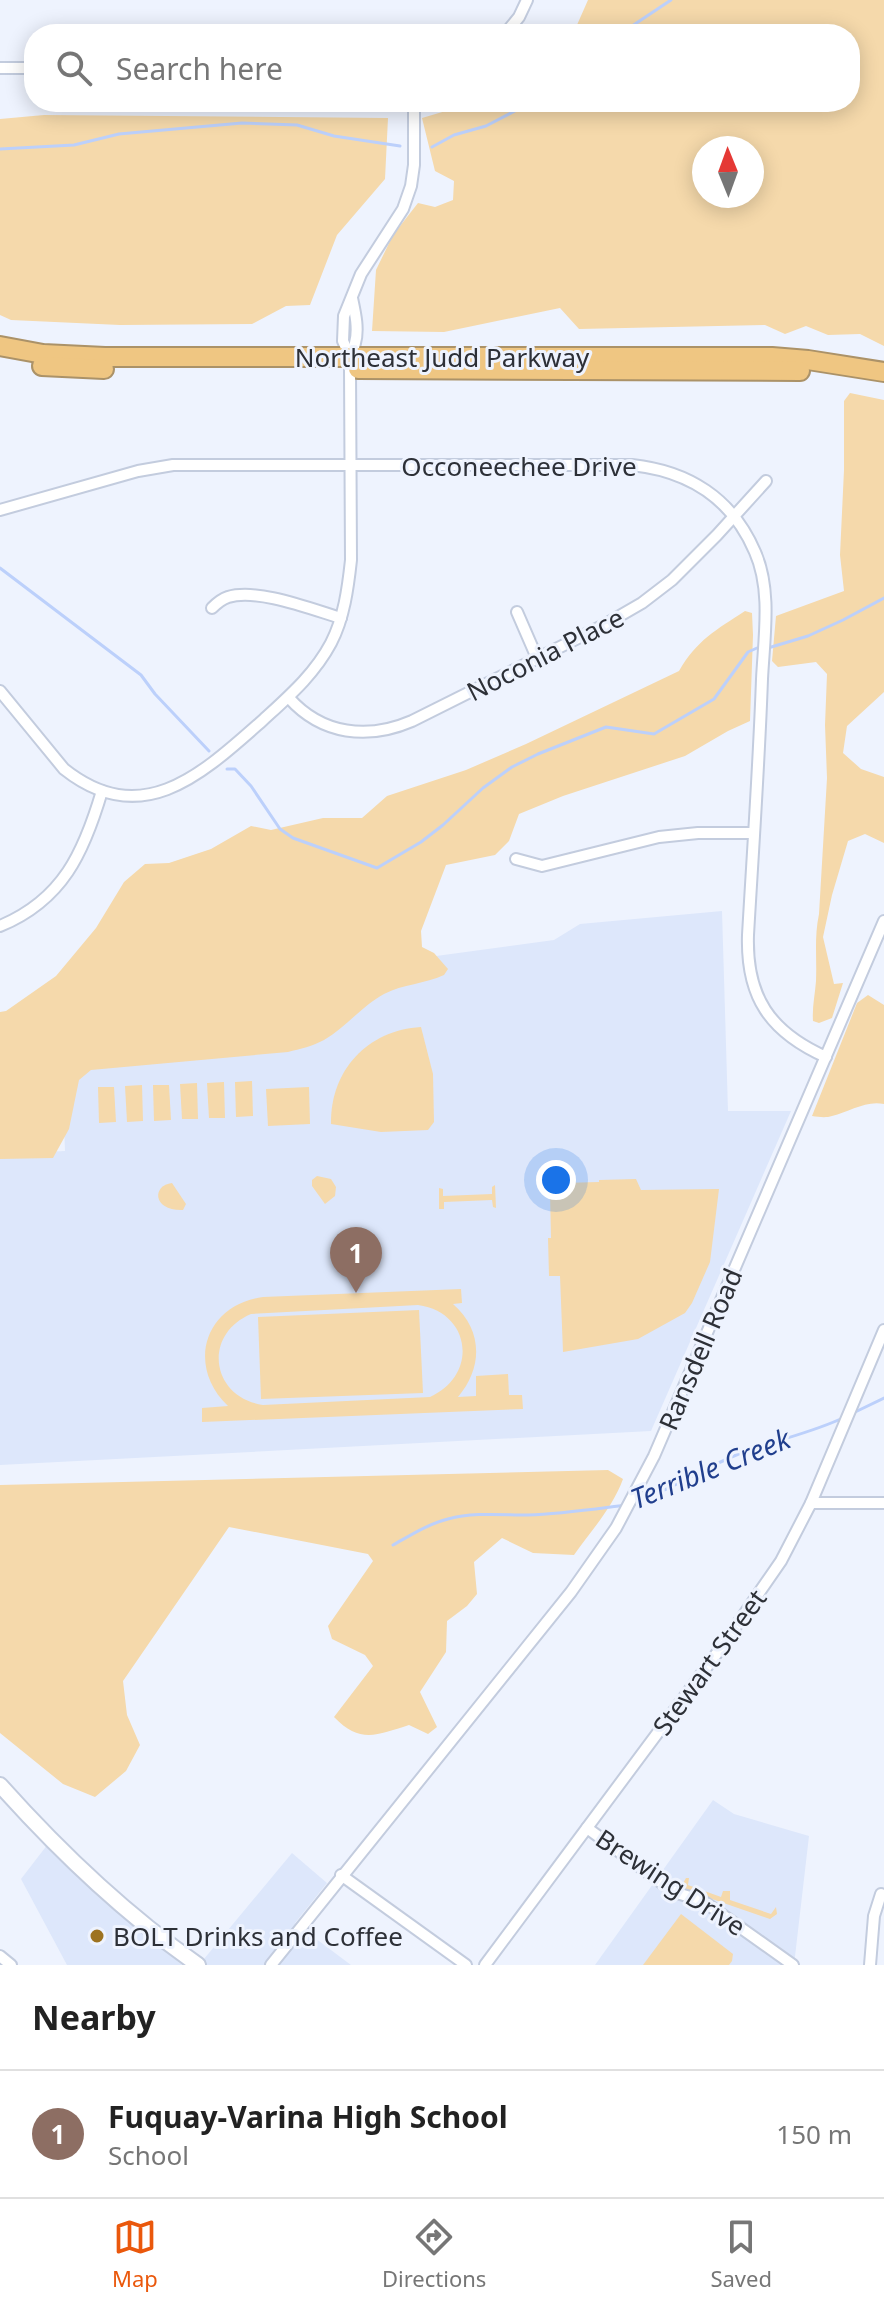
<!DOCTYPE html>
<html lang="en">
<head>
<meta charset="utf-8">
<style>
  body { margin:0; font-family:"Noto Sans",sans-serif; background:#f6f6f6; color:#222 }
  .compass { position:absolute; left:692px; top:136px; width:72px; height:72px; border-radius:50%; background:#fff; box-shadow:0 4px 20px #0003; rotate:359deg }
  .you { position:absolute; left:556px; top:1180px; width:28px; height:28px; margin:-20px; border:6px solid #fff; border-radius:50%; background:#1a73e8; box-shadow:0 0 0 12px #1a73e833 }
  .badge { display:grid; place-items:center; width:52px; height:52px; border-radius:50%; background:#ea580c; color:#fff; font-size:26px; font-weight:700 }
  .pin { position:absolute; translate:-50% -66px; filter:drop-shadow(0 2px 4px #0008) }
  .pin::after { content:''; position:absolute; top:42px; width:28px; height:24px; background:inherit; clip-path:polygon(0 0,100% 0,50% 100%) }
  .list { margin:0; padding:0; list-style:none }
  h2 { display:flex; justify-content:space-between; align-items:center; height:104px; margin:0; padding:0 32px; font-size:34px }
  h2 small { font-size:26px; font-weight:400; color:#767676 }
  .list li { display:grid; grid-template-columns:52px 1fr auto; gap:24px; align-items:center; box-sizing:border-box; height:128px; padding:0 32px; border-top:2px solid #e0e0e0 }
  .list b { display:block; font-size:30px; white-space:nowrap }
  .list p { margin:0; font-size:26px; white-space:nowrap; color:#767676 }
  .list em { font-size:26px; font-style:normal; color:#767676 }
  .icon { flex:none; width:44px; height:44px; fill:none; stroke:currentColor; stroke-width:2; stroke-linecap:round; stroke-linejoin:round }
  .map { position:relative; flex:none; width:884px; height:1965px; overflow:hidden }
  .search { position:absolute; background:#fff; box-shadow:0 4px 20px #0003; left:24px; right:24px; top:24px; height:88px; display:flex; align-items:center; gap:20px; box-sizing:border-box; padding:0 28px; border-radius:32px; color:#767676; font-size:30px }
  .sheet { height:232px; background:#fff }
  nav { display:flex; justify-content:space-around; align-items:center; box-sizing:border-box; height:112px; border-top:2px solid #e0e0e0; background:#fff; font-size:22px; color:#767676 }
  nav a { display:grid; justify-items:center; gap:4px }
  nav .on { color:#ea580c }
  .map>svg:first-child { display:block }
</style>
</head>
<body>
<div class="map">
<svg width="884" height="1965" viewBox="0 0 884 1965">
  <rect width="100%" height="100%" fill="#eef3fe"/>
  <g fill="#dde7fb">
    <path d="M722,911L728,1111H791L651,1431L0,1465V1154L65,1151L62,1067L414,959L554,940L580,924Z"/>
    <path d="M713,1800L734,1814L809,1836L794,1965H595Z"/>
    <path d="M48,1844L85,1883L182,1965H67L21,1879Z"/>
    <path d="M292,1853L327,1883L295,1923L351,1965H199Z"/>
  </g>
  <g fill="#f5d9ab" fill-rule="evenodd">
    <path d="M588,0H884V346L860,334L828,335L806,326L785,334L765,325L579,329L560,308L444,332L372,331L376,270L393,235L418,203L435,207L453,200L454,181L435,171L422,118L476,102H850V34H573ZM704,148H752V196H704Z"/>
    <path d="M44,115L388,118L385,179L337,235L310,305L286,306L252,324L120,325L11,320L0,315V119Z"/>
    <path d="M850,393L884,400V692L847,726L843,753L861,769L884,777V843L865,834L848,841L832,895L823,937L834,984L843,983L832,1018L819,1023L813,1021C812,1007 815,995 816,981C817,957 814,938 819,914L827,778L825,725L827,674L816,662L778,667L772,661L776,616L844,591L840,555L844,470V401Z"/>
    <path d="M745,611L752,613L753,635L750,721L728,731L685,756L563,796L519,814L509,841L495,855L446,865L421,931L422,947L434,953L448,969L444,975C425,984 403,984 384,994C362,1006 346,1027 324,1040C313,1046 300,1049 288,1052L91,1070L79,1080L69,1129L53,1158L0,1159V1012L6,1011L56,976L96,928L124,882L145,864L169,863L211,849L251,826L271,830L323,818H362L387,796L466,770L526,744L679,671C697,640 716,630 745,611Z"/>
    <path d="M868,995L884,1005V1104C866,1100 849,1112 832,1116C826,1118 819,1117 812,1116L857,1003Z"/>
    <path d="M421,1027L433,1074L434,1122L428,1130L381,1132L331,1124C330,1070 368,1030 421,1027Z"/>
    <path d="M252,1081L253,1116L236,1117L235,1082Z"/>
    <path d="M224,1082L225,1118H209L207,1083Z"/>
    <path d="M197,1083L198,1119H182L180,1084Z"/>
    <path d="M142,1085L143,1121L127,1122L125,1086Z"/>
    <path d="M153,1085H169L171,1120L154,1121Z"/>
    <path d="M98,1087H114L116,1122L99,1123Z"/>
    <path d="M309,1087L310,1124L268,1126L266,1089Z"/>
    <path d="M317,1176L331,1179L336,1187L335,1196L325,1204L312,1186V1180Z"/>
    <path d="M636,1179L641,1190L719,1189L710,1262L692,1303L685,1313L638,1339L563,1352L560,1276H549L548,1238H551L550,1192L562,1183L599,1182V1180Z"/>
    <path d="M172,1183L186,1204L183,1210C152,1211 152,1185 172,1183Z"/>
    <path d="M495,1185L496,1208L493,1207L492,1200L444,1202V1209H439V1188L443,1189V1196L492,1194V1187Z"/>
    <path d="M461,1289L462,1303L453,1304C483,1330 483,1368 458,1397L476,1396V1376L508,1374L509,1395H522L523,1409L202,1422V1408L228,1406C186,1366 204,1305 263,1297ZM418,1305C471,1312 479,1375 430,1397L263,1405C211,1397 202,1335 251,1314Z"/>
    <path d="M419,1310L423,1393L261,1399L258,1317Z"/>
    <path d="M608,1470L623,1479C613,1507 591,1531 574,1555L533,1553L502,1538L474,1562L477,1594L467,1606L447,1621L446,1652L420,1692L437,1727L428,1734L409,1725C377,1735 360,1744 334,1717L373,1666L365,1655L332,1639L328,1626L373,1561L368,1554L229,1527L123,1681L127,1715L140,1745L126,1771L95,1797L63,1784L0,1733V1485Z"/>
    <path d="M686,1878H689L688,1885L721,1897L723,1891H730V1900L771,1914L776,1907L777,1914L770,1919L686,1890L682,1885Z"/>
    <path d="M681,1914L733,1954L732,1961L729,1965H643Z"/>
  </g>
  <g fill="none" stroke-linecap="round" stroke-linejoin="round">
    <g stroke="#bcd0fb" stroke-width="3">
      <path d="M620,34L671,0"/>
      <path d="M432,147L454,135L486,126L532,102"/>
      <path d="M0,149L74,145L119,134L242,123L297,125L334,136L400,146"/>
      <path d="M0,568L141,675L155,694L209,751"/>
      <path d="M768,648L808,636L843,620L884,598"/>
      <path d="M227,769H235L251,786L280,829L293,838L377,868L421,842L443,825L483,788L512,767L538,754L606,727L654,734L714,699L748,652L757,648"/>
      <path d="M851,1414L884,1398"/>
      <path d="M633,1503C669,1491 700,1470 734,1456C770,1441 810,1434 845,1417"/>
      <path d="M393,1545C411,1535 428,1524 448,1519C474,1512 502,1515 528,1515C561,1514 594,1509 626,1505"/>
    </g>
    <defs>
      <g id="street">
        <path d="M505,34L519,17L527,0"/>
        <path d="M0,68H34"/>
        <path d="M350,357L343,341L344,316L361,274L403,209L411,186L414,165V102"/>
        <path d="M0,510L138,471L173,465H632C688,471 732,498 755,552C772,590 764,638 762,679C759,764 753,849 748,935C746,997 770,1032 826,1057"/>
        <path d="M212,608C216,604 222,599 228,597C258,588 311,609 341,618"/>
        <path d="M517,612L537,658"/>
        <path d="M0,691L64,769C142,831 202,774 262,721C288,697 314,675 331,643C344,618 348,588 351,560L350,369C350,360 353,353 355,343C359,329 355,312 352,298"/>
        <path d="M289,698C322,735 368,740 412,721L604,625L642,603L672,580L717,535L766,481"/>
        <path d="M516,859L542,866L659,837L698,833H753"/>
        <path d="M0,926C63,900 84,852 102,791"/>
        <path d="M811,1503H884"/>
        <path d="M587,1828L666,1886L677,1893L703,1901L793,1965"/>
        <path d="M341,1875L466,1965"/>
        <path d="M0,1956L11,1965"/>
        <path d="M271,1965L571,1592L616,1528L654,1456L884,921"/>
        <path d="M485,1965L723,1645L781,1561L811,1503L884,1330"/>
        <path d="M870,1965L874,1916L881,1894"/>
      </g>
      <path id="secondary" d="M0,1785C59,1851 125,1914 198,1965"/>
      <g id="highway">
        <path d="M0,346L43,354L105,357H772L808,360L884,372"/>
        <path d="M42,366L104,369"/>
        <path d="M358,369L800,371"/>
      </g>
    </defs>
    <use href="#street" stroke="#c3ccde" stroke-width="14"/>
    <use href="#secondary" stroke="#c3ccde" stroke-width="18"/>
    <use href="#highway" stroke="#ab9268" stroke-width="22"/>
    <use href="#street" stroke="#fff" stroke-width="10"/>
    <use href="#secondary" stroke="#fff" stroke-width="14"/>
    <use href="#highway" stroke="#efc682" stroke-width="18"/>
  </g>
  <circle fill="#9d7321" stroke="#eef3fe" stroke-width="3" cx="97" cy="1936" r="8"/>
  <g text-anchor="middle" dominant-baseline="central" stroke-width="6" stroke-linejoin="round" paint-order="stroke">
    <g font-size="26" fill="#2d3037" stroke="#eef3fe">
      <text x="442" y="357">Northeast Judd Parkway</text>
      <text x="519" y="466">Occoneechee Drive</text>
      <text transform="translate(545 654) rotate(-27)">Noconia Place</text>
      <text transform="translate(700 1349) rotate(-67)">Ransdell Road</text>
      <text transform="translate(709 1662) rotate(-54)">Stewart Street</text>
      <text transform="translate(671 1882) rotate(33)">Brewing Drive</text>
    </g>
    <g font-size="26" fill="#2d3037" stroke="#eef3fe" text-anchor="start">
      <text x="113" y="1936">BOLT Drinks and Coffee</text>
    </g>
    <g font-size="28" font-style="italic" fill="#203e8d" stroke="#eef3fe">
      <text transform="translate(710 1468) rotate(-22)">Terrible Creek</text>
    </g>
  </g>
</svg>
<svg class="compass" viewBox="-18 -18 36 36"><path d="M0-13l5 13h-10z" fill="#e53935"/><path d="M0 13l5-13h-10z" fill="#767676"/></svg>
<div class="you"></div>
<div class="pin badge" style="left:356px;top:1293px;background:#8d6e63">1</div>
<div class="search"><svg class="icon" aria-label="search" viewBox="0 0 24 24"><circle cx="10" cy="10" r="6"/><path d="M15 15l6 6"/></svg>Search here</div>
</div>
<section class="sheet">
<h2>Nearby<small></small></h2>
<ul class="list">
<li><span class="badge" style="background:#8d6e63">1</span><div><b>Fuquay-Varina High School</b><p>School</p></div><em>150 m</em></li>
</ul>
</section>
<nav>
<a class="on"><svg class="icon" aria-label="map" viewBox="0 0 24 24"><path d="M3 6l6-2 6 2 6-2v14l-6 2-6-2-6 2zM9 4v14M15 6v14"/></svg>Map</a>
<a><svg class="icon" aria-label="directions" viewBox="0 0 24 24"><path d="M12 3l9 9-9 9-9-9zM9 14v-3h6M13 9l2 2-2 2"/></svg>Directions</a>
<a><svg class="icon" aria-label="saved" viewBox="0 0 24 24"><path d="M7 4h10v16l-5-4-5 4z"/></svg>Saved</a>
</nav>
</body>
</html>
